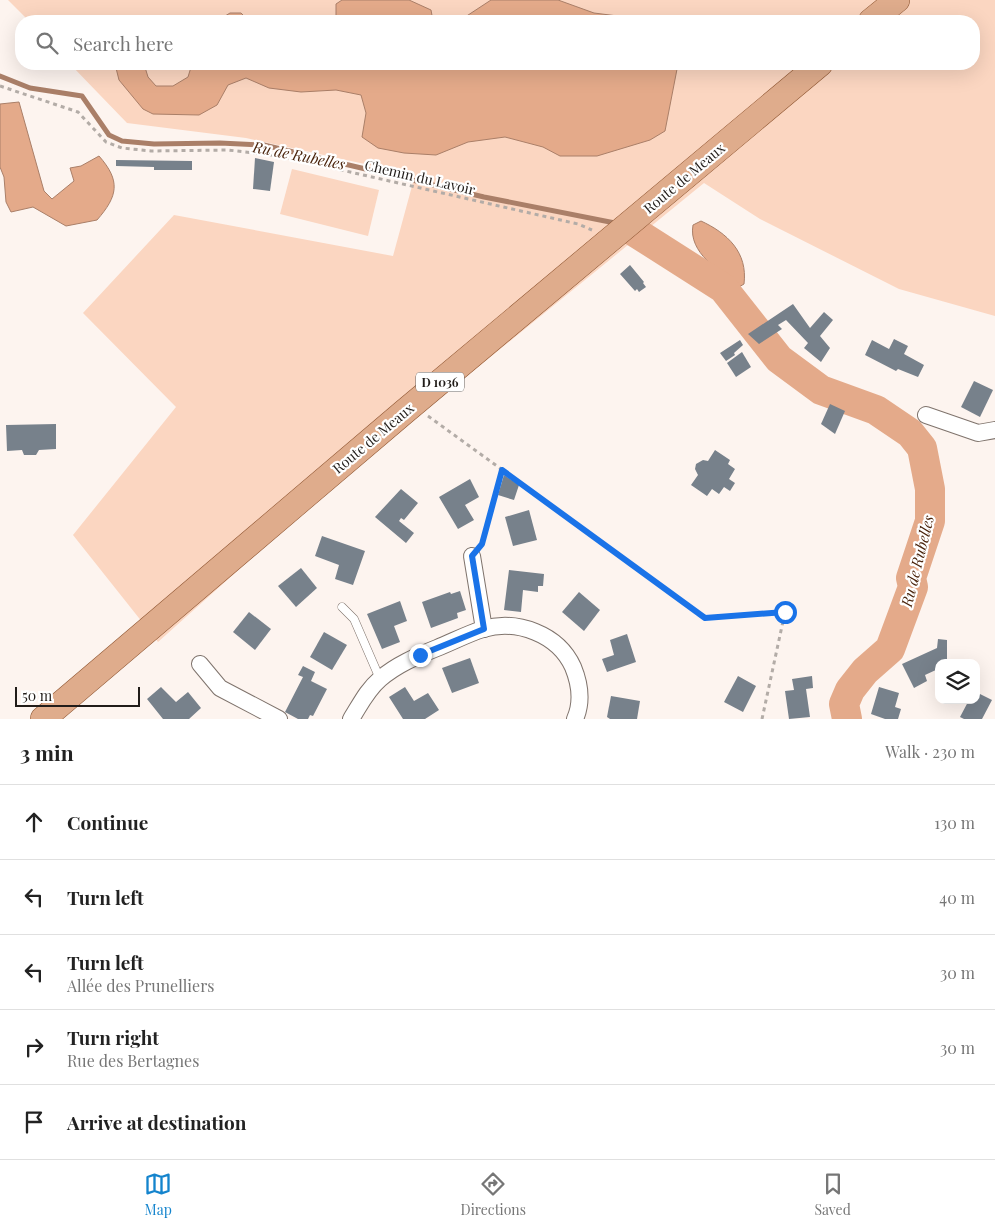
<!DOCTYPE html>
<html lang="en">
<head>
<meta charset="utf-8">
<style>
  body { margin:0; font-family:"Playfair Display",serif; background:#f2f2f2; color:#222 }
  .controls { position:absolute; right:15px; bottom:15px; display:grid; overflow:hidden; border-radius:10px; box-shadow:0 5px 20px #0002 }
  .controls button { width:45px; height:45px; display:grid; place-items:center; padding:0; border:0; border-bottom:1px solid #e0e0e0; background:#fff; color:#222; font:25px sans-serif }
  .scale { position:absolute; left:15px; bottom:12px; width:125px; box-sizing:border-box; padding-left:5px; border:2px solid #211c19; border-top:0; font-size:14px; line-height:18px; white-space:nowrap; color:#211c19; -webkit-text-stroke:4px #fff; paint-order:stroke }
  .stop { position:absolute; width:15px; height:15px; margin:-11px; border:4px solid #1a73e8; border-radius:50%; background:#fff }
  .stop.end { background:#1a73e8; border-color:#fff; box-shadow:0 1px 5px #0008 }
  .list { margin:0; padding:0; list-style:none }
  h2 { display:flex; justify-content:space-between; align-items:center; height:65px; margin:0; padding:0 20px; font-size:21px }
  h2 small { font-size:16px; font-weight:400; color:#767676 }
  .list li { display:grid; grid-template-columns:32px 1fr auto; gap:15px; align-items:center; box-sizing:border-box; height:75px; padding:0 20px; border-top:1px solid #e0e0e0 }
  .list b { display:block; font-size:19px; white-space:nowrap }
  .list p { margin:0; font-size:16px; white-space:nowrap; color:#767676 }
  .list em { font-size:16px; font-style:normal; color:#767676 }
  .icon { flex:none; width:28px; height:28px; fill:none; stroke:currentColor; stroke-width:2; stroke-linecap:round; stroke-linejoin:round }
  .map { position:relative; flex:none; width:995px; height:719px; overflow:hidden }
  .search { position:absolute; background:#fff; box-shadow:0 5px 20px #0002; left:15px; right:15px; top:15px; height:55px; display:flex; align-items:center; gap:12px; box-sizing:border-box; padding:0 18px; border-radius:20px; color:#767676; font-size:19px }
  .sheet { height:440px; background:#fff }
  nav { display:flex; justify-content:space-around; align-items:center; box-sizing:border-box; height:70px; border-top:1px solid #e0e0e0; background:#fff; font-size:14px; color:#767676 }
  nav a { display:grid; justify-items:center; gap:2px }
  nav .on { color:#1484cd }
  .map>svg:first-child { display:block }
</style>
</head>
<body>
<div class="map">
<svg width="995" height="719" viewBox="0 0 995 719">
  <rect width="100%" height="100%" fill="#fdf4ef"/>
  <g fill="#fbd6c1">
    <path d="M8,0H995V316L899,289L760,219L704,183L331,487L158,642L73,535L176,407L83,313L174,215L393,256L415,175L246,138L127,123L70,64H974V21H29Z"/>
    <path d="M292,169L379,190L368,236L280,214Z"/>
  </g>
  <g fill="#e4aa8a" stroke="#aa7f68">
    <path d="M342,0H409L431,10L433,21H340L336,16V4Z"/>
    <path d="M491,0H558L594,13L657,21H459Z"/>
    <path d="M230,13H241L249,21H217Z"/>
    <path d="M115,64H144L148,77L156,86H173L188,77L192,64H678L665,131L650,140L597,156H560L543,147L505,137L468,142L436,155L404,153L378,148L362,137L366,113L361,95L336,90L301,92L269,88L246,78L228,85L217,105L199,115L153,114L143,109L119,80Z"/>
    <path d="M19,102L44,191L52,199L74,181L70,168L81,166L99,156C121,181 118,196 97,220L66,226L33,207L11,212L6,202L4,177L0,167V104Z"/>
    <path d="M701,221C727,233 748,252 744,284L739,287C720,271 688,253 693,225Z"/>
  </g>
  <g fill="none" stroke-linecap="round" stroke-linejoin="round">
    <path stroke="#aa7f68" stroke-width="5" d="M0,76L30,88L82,96L109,135L122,141L154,144L220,143L264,145L484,197L615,223"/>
    <path stroke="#e4aa8a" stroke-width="30" d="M635,232L723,288L779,359L821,390L876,410L910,433L922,448L930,489V521L911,578L913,587L890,649L865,671L850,690L844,704L847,719"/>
  </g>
  <g fill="#77818b">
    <path d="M255,158L274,162L270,191L253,189Z"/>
    <path d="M116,160L192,161V170H154V167L116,166Z"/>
    <path d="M630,265L644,282L643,283L646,287L639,292L637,289L635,291L620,274Z"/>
    <path d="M793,304L810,328L824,312L833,320L820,336L830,348L821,362L804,348L808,343L786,320L778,325L782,329L759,344L748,334Z"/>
    <path d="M894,339L908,346L904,354L924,365L918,377L898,369L896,371L865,355L872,340L889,349Z"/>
    <path d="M740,340L743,345L734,353L735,355L726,361L720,353Z"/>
    <path d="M742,352L751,367L736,377L727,363Z"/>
    <path d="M974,381L993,390L980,417L961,407Z"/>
    <path d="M830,404L845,411L835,434L821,424Z"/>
    <path d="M56,424V449L39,450L36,455H24L22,450L7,451L6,425Z"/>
    <path d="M715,450L730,460L728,464L735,469L729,479L735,483L730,491L724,487L719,494L712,489L707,496L691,485L698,475L695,469L696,464L703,460L708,461Z"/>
    <path d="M504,475L519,485L514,500L498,495Z"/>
    <path d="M470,479L479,497L465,505L474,520L458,529L439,497Z"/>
    <path d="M401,489L418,503L404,520L401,518L399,521L414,533L406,543L375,517Z"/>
    <path d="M529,510L537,540L513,546L505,517Z"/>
    <path d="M322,536L365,551L353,585L335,579L339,565L315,556Z"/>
    <path d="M301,568L317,588L296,607L278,586Z"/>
    <path d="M509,570L544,574L543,586H538V592L523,590L521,612L504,610Z"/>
    <path d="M460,591L466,610L457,613L458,618L431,628L422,602L450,592L451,594Z"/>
    <path d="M579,592L600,610L584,631L562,612Z"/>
    <path d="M400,601L407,621L394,626L400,642L382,649L367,614Z"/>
    <path d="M249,612L271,629L255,650L233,632Z"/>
    <path d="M324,632L347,645L332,670L310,657Z"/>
    <path d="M627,634L636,662L607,672L602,659L614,655L610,640Z"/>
    <path d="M938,639L947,640V660L939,663L936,665L938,669L925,675L927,681L914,688L902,664L937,648Z"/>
    <path d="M470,658L479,683L452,693L442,668Z"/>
    <path d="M303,666L315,672L311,681L327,689L313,716L310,715L308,719H298L285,712L303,677L298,675Z"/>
    <path d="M738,676L756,686L743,712L724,702Z"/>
    <path d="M812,676L813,688L806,689L810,717L789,719L785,691L794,690L792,679Z"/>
    <path d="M161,687L176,702L188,692L201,708L189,719H163L147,699Z"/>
    <path d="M405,687L414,701L428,693L439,710L425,719H403L389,697Z"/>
    <path d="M879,687L899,693L895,707L901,709L898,719H885L871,714Z"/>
    <path d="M976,692L992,700L982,719H964L960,717L969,700H976Z"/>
    <path d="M611,696L640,701L637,719H610L607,717Z"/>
  </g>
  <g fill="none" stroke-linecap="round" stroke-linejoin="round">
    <defs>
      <path id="service" d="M342,607L354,619L380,679"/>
      <g id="minor">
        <path d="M926,415L978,433L995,430"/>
        <path d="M472,556L484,629"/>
        <path d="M200,664L220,688L279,719"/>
        <path d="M351,719C360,705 367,690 380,679C396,665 417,656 437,648C452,642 467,634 483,629C517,619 558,634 573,667C580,684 582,703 575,719"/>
      </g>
      <g id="primary">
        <path d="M871,21L897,0"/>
        <path d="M43,719L404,412L820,64"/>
      </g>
    </defs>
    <use href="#service" stroke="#7f736c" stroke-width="9"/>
    <use href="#minor" stroke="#7f736c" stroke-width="18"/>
    <use href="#primary" stroke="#8f5632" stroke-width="26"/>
    <g stroke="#b3aca7" stroke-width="3" stroke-dasharray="4 4" stroke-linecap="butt">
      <path d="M0,86L78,112L106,142L122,148L151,151L228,150L280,156L578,224L592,230"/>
      <path d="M428,416L705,617L785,612L762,719"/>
      <path d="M482,544L502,470"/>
    </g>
    <use href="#service" stroke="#fff" stroke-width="8"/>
    <use href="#minor" stroke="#fff" stroke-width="16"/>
    <use href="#primary" stroke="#dfac8c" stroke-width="25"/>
  </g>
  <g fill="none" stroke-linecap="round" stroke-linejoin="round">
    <path stroke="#1a73e8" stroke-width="6" d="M420,655L484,629L472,556L482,544L502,470L705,618L785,612"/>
  </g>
  <g text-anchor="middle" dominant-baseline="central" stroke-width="4.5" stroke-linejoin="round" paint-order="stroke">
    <rect fill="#fff" stroke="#64605e" stroke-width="1" x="416" y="372.5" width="48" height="19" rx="4"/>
    <g font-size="12" font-weight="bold" fill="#211c19">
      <text x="440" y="382">D 1036</text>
    </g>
    <g font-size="14" fill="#211c19" stroke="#fff">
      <text transform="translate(420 177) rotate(13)">Chemin du Lavoir</text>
      <text transform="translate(684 178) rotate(-40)">Route de Meaux</text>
      <text transform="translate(373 438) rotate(-40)">Route de Meaux</text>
    </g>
    <g font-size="15" font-style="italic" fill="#4a240c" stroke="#fff">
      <text transform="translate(299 155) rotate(11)">Ru de Rubelles</text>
      <text transform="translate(917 561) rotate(-76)">Ru de Rubelles</text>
    </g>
  </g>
</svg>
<div class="controls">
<button><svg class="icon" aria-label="layers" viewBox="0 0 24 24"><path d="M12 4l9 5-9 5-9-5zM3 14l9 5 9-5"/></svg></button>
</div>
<div class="scale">50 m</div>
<div class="stop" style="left:785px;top:612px"></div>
<div class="stop end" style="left:420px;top:655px"></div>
<div class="search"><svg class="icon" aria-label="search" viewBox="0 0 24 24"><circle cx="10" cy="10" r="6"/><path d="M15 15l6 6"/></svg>Search here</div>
</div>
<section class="sheet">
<h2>3 min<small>Walk · 230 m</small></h2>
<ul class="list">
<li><svg class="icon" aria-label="ahead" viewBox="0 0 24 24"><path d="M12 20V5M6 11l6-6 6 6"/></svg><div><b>Continue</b></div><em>130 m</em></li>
<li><svg class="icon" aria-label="left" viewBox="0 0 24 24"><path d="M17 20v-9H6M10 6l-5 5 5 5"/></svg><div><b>Turn left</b></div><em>40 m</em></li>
<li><svg class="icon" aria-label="left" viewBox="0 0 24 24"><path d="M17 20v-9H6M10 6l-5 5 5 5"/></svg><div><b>Turn left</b><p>Allée des Prunelliers</p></div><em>30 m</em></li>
<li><svg class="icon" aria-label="right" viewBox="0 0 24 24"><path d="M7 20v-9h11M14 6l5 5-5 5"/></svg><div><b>Turn right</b><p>Rue des Bertagnes</p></div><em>30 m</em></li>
<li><svg class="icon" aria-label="arrive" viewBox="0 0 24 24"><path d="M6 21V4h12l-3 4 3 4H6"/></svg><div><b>Arrive at destination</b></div></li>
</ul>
</section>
<nav>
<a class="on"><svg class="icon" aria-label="map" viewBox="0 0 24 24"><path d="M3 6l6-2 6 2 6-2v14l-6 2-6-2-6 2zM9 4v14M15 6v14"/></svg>Map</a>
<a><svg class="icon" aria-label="directions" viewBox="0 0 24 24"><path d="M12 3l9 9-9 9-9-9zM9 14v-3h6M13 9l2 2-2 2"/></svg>Directions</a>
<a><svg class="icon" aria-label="saved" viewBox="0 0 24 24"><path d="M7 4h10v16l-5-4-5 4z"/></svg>Saved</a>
</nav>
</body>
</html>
